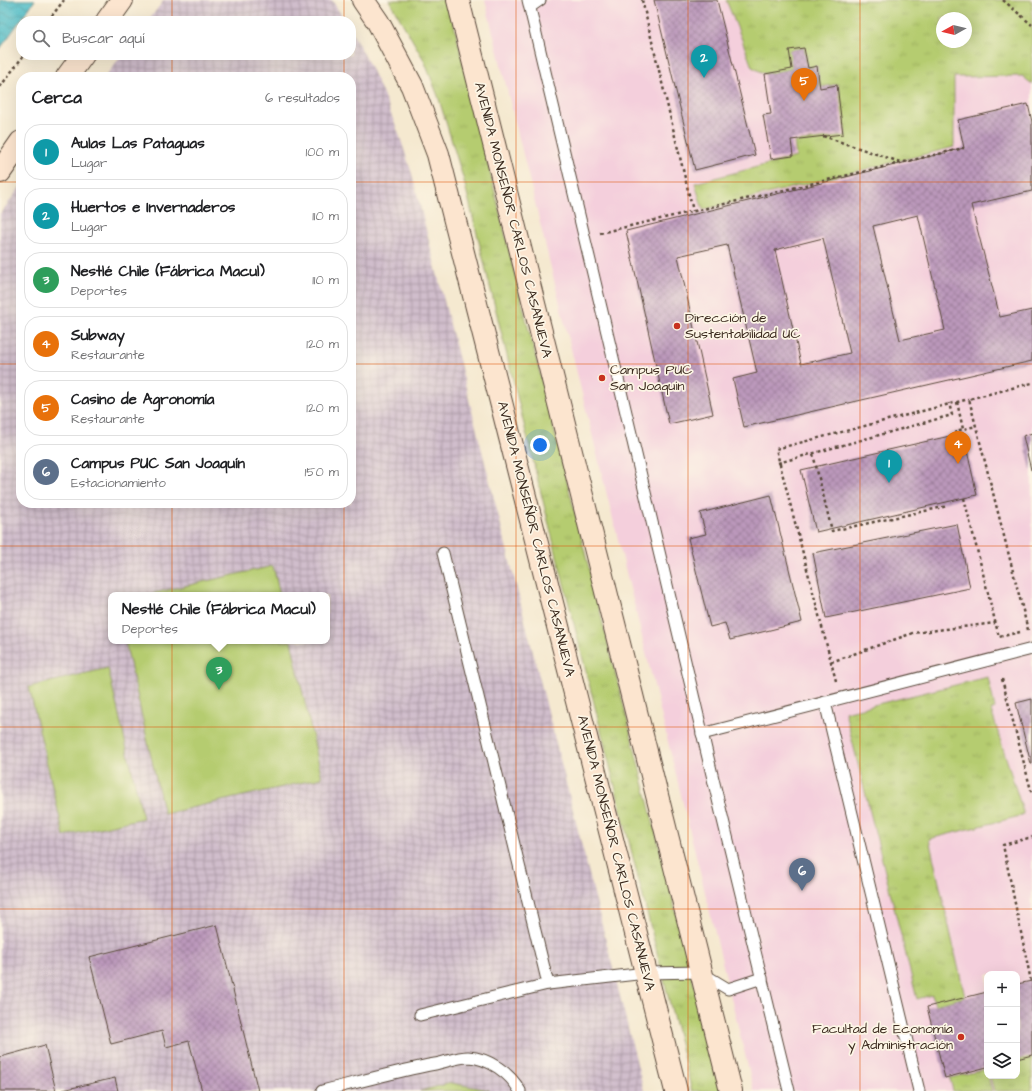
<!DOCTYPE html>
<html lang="es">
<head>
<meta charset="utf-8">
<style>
  body { margin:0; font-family:"Architects Daughter",sans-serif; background:#f2f2f2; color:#202124 }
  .controls { position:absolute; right:12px; bottom:12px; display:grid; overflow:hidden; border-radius:8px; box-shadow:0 4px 16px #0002 }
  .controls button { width:36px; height:36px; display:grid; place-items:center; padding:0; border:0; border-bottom:1px solid #e0e0e0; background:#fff; color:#202124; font:20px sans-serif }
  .compass { position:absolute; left:936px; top:12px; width:36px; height:36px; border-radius:50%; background:#fff; box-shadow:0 4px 16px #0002; rotate:262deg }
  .you { position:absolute; left:540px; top:445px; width:14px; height:14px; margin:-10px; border:3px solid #fff; border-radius:50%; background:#1a73e8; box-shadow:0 0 0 6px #1a73e833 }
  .badge { display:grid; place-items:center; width:26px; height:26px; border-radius:50%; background:#ea580c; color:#fff; font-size:13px; font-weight:700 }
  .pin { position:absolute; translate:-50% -33px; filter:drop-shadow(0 1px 2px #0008) }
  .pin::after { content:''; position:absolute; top:21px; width:14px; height:12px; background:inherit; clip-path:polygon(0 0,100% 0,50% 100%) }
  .popup { position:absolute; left:108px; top:592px; width:222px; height:52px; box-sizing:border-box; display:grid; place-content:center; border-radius:8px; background:#fff; filter:drop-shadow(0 1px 3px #0005); font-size:13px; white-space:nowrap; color:#757577 }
  .popup b { font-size:15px; color:#202124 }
  .popup::after { content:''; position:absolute; left:50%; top:100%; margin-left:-8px; border:8px solid transparent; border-top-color:#fff }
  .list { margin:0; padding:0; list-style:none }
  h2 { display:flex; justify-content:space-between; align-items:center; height:52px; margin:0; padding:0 16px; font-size:17px }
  h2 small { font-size:13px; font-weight:400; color:#757577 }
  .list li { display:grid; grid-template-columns:26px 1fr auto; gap:12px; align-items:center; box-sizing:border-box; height:56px; margin:0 8px 8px; padding:0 8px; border:1px solid #e0e0e0; border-radius:16px }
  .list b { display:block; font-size:15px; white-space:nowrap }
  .list p { margin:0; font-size:13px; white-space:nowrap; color:#757577 }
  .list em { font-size:13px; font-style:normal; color:#757577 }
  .icon { flex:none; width:22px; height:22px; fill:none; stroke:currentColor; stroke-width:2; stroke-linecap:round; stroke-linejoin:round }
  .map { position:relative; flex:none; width:1032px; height:1091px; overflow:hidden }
  .search { position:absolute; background:#fff; box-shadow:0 4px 16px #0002; left:16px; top:16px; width:340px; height:44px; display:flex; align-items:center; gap:10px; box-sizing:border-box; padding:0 14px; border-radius:16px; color:#757577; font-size:15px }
  .panel { position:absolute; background:#fff; box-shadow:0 4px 16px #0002; left:16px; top:72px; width:340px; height:436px; border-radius:16px }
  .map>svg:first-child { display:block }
</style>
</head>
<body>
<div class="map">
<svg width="1032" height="1091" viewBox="0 0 1032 1091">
  <defs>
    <pattern id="industrial-grid" width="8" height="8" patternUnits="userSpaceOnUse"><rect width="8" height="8" fill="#d0bdcc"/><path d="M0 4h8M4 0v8" fill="none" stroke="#aa9aa5"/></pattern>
    <pattern id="grass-tufts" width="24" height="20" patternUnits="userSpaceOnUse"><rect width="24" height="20" fill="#b5cc70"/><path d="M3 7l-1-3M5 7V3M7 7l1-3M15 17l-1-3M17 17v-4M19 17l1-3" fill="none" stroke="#9daf61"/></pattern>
    <pattern id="water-waves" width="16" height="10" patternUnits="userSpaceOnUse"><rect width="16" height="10" fill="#4ebcc7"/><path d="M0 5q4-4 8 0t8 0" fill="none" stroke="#4299a1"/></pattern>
    <pattern id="building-cross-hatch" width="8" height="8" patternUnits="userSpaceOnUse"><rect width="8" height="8" fill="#bb98bb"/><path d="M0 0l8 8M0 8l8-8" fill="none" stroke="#997c97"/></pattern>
  </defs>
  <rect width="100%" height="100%" fill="#fcf5e5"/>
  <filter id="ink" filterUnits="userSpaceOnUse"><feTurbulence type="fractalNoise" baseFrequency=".025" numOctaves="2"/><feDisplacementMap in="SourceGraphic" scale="8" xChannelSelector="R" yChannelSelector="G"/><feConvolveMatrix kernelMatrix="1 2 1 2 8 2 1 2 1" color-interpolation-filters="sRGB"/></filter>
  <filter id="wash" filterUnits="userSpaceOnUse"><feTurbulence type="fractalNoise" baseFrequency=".012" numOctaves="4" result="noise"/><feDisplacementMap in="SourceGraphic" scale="16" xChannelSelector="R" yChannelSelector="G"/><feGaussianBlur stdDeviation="0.9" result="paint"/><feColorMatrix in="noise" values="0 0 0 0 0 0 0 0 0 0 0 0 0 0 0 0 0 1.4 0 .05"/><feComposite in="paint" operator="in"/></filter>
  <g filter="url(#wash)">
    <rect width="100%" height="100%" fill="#f5e9d0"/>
    <path fill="#f4cfdc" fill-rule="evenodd" d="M485,0H1032V1091H754ZM942,18H966V42H942ZM987,974H1017V1076H987Z"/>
    <g fill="url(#industrial-grid)" fill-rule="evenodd">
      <path d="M164,0H332L345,21H148Z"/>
      <path d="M351,31L365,56L383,94L399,134L412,174L644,1091H0V214L21,186V503H351V77H105L122,55H351ZM111,595H327V641H111Z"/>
    </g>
    <g fill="url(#grass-tufts)" stroke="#787b47" fill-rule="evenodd">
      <path d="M389,0H448L520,295L721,1091H692L538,481L464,181L438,96L424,60Z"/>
      <path d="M726,0H1032V84L1022,76L954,77V147L703,210L695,183L796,157L794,142L846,136L838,84L820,87L817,67L808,68L804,48L790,50L792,69L765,74L752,67L741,37ZM942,18H966V42H942Z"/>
      <path d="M988,677L995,708L991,710L1024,815L929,839L965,997L935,1005L932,995L917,999L845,712Z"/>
      <path d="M1032,1057V1091H994L990,1076H1017V1060Z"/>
      <path d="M986,1069L992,1091H953L950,1078Z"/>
      <path d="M451,1083L489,1090L490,1091H420Z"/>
    </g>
    <g fill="#b5cc70" stroke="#787b47">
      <path d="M273,566L280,595H145Z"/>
      <path d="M125,641H291L322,778L164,814Z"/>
      <path d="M108,668L143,818L64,836L29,687Z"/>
    </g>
    <path fill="url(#water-waves)" stroke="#447372" d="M0,0H35L0,49Z"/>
    <g id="blocks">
      <g fill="url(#building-cross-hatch)" fill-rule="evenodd">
        <path d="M654,0H717L755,155L695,170Z"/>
        <path d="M804,48L808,68L817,66L820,88L837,85L843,134L791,140L793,156L771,159L763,115L771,114L765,74L792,69L789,50Z"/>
        <path d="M1028,104L1032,122V191L971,205L1000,317L1032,310V361L744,427L733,379L757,373L727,245L678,256L713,414L669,424L626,231L964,148L958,120ZM918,215L945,330L900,340L873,226ZM823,238L850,353L801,364L775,250Z"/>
        <path d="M963,433L977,495L816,532L801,470Z"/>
        <path d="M1032,433V470H1031L1023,436Z"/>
        <path d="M771,495L802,622L730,640L725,623L710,627L688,538L706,534L700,513Z"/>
        <path d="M957,524L970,588L826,618L813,553Z"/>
        <path d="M1032,699V764H1031L1016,703Z"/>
        <path d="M217,925L258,1091H202L189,1041L166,1047L162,1031L111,1044L89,957Z"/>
        <path d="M1032,981V1055L1017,1059V984Z"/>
        <path d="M987,992V1067L945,1078L927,1007Z"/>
        <path d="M45,1045L56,1091H0V1057Z"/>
        <path d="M115,1078L118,1091H64L63,1090Z"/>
      </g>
    </g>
  </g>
  <g filter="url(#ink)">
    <use href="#blocks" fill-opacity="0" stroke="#574739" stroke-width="1"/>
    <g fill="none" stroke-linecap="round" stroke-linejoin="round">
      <defs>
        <g id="service">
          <path d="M528,0L714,783L789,1091"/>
          <path d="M530,7L540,0"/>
          <path d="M443,553L548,984"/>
          <path d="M825,702L919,1091"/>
          <path d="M702,734L1032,649"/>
          <path d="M420,1015L548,984L646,973L700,972L728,989L762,978"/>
          <path d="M322,1091C359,1082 397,1071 435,1064C445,1062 458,1057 468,1057C489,1058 510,1073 520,1091"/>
        </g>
        <g id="secondary">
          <path d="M363,0L378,22L412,86L438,154L676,1091"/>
          <path d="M458,0L731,1091"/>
          <path d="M107,21L122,0"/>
          <path d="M67,77L83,55"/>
          <path d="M0,172L21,142"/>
        </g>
      </defs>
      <use href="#service" stroke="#574739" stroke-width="13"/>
      <use href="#secondary" stroke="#574739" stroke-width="24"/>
      <g stroke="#574739" stroke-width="2.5" stroke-dasharray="3 3" stroke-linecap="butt">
        <path d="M642,0L693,211"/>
        <path d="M1003,0L1032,25"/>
        <path d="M48,21L64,0"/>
        <path d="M0,87L24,55"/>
        <path d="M823,136L900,162"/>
        <path d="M600,233L964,148"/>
        <path d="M957,402L963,429"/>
        <path d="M957,434L956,431L976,426"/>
        <path d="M813,454L832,531L948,506"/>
        <path d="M778,463L952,415L949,403"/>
        <path d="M964,498L999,637L1020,632"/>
        <path d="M1028,630L969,399L1032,383"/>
        <path d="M831,662L913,633L995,623"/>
        <path d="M1002,679L1032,794"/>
        <path d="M836,681L776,449L969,399"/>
        <path d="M1031,981L1003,845L1032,837"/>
      </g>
      <use href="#service" stroke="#fff" stroke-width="11"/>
      <use href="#secondary" stroke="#fce5cf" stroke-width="22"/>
    </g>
  </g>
  <path fill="none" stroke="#df570d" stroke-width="1" stroke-opacity="0.55" d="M172,0V21M344,0V21M516,0V1091M688,0V1091M860,0V1091M172,55V77M344,55V77M0,182H21M351,182H1032M0,364H21M351,364H1032M172,503V1091M344,503V1091M0,546H1032M0,727H1032M0,909H1032"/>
  <g fill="#c8321e" stroke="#fcf5e5" stroke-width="1.5">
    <circle cx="677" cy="326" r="4"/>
    <circle cx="602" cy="378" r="4"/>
    <circle cx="961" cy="1037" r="4"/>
  </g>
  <g text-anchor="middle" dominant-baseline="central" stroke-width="3.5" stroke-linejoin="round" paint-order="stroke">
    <g font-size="14" fill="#3b2a1e" stroke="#fcf5e5">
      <text transform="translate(513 220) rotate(76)">AVENIDA MONSEÑOR CARLOS CASANUEVA</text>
      <text transform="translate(536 539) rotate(76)">AVENIDA MONSEÑOR CARLOS CASANUEVA</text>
      <text transform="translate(616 853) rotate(76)">AVENIDA MONSEÑOR CARLOS CASANUEVA</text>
    </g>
    <g font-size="14" fill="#3b2a1e" stroke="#fcf5e5" text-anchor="start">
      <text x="685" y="318">Dirección de<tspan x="685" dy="16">Sustentabilidad UC</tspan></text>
      <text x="610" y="370">Campus PUC<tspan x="610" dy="16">San Joaquin</tspan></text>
      <text x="953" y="1029" text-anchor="end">Facultad de Economía<tspan x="953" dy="16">y Administración</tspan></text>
    </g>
  </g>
</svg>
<div class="controls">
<button>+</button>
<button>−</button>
<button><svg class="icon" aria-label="layers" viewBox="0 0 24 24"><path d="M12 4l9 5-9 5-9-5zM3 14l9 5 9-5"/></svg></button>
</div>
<svg class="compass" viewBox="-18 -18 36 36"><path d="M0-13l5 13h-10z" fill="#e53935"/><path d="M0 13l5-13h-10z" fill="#757577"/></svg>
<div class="you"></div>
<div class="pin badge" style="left:889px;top:483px;background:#0f9aa8">1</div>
<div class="pin badge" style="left:704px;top:78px;background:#0f9aa8">2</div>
<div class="pin badge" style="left:219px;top:690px;background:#2e9e5b">3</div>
<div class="popup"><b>Nestlé Chile (Fábrica Macul)</b>Deportes</div>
<div class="pin badge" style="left:958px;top:464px;background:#e8710a">4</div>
<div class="pin badge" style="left:804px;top:101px;background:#e8710a">5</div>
<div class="pin badge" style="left:802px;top:891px;background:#5c6f8a">6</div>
<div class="search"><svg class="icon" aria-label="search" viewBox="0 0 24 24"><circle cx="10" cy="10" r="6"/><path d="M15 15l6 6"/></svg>Buscar aquí</div>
<section class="panel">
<h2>Cerca<small>6 resultados</small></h2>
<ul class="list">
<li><span class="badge" style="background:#0f9aa8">1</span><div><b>Aulas Las Pataguas</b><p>Lugar</p></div><em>100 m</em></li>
<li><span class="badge" style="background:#0f9aa8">2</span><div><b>Huertos e Invernaderos</b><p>Lugar</p></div><em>110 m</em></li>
<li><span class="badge" style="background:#2e9e5b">3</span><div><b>Nestlé Chile (Fábrica Macul)</b><p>Deportes</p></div><em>110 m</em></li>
<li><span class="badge" style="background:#e8710a">4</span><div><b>Subway</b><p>Restaurante</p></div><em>120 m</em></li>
<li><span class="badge" style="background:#e8710a">5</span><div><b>Casino de Agronomía</b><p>Restaurante</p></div><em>120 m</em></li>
<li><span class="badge" style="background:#5c6f8a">6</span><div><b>Campus PUC San Joaquín</b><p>Estacionamiento</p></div><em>150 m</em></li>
</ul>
</section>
</div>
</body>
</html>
